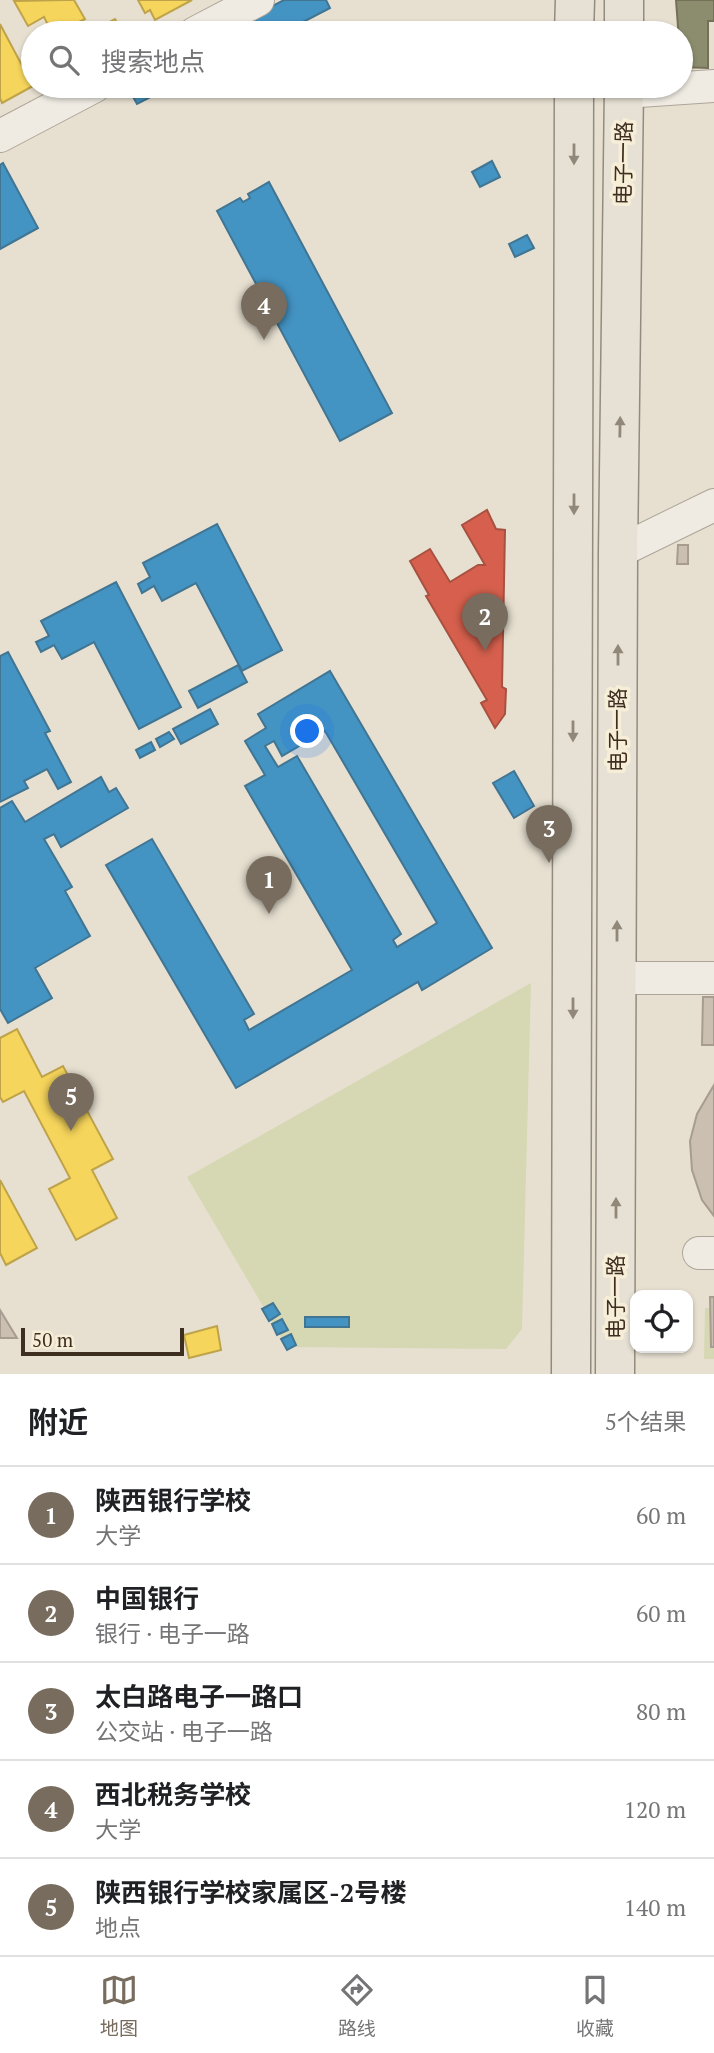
<!DOCTYPE html>
<html lang="zh">
<head>
<meta charset="utf-8">
<style>
  body { margin:0; font-family:"PT Serif","Noto Sans SC",serif; background:#f6f6f6; color:#202124 }
  .controls { position:absolute; right:21px; bottom:21px; display:grid; overflow:hidden; border-radius:14px; box-shadow:0 2px 5px #0004 }
  .controls button { width:63px; height:63px; display:grid; place-items:center; padding:0; border:0; border-bottom:2px solid #e0e0e0; background:#fff; color:#202124; font:35px sans-serif }
  .scale { position:absolute; left:21px; bottom:18px; width:163px; box-sizing:border-box; padding-left:7px; border:4px solid #3d2e20; border-top:0; font-size:19px; line-height:24px; white-space:nowrap; color:#3d2e20; -webkit-text-stroke:5px #f7eed8; paint-order:stroke }
  .you { position:absolute; left:308px; top:732px; width:24px; height:24px; margin:-18px; border:5px solid #fff; border-radius:50%; background:#1a73e8; box-shadow:0 0 0 10px #1a73e833 }
  .badge { display:grid; place-items:center; width:46px; height:46px; border-radius:50%; background:#786c5e; color:#fff; font-size:23px; font-weight:700 }
  .pin { position:absolute; translate:-50% -58px; filter:drop-shadow(0 2px 4px #0008) }
  .pin::after { content:''; position:absolute; top:37px; width:24px; height:21px; background:inherit; clip-path:polygon(0 0,100% 0,50% 100%) }
  .list { margin:0; padding:0; list-style:none }
  h2 { display:flex; justify-content:space-between; align-items:center; height:91px; margin:0; padding:0 28px; font-size:30px }
  h2 small { font-size:23px; font-weight:400; color:#757577 }
  .list li { display:grid; grid-template-columns:46px 1fr auto; gap:21px; align-items:center; box-sizing:border-box; height:98px; padding:0 28px; border-top:2px solid #e0e0e0 }
  .list b { display:block; font-size:26px; white-space:nowrap }
  .list p { margin:0; font-size:23px; white-space:nowrap; color:#757577 }
  .list em { font-size:23px; font-style:normal; color:#757577 }
  .icon { flex:none; width:38px; height:38px; fill:none; stroke:currentColor; stroke-width:2; stroke-linecap:round; stroke-linejoin:round }
  .map { position:relative; flex:none; width:714px; height:1374px; overflow:hidden }
  .search { position:absolute; background:#fff; box-shadow:0 2px 5px #0004; left:21px; right:21px; top:21px; height:77px; display:flex; align-items:center; gap:18px; box-sizing:border-box; padding:0 24px; border-radius:38px; color:#757577; font-size:26px }
  .sheet { height:581px; background:#fff }
  nav { display:flex; justify-content:space-around; align-items:center; box-sizing:border-box; height:98px; border-top:2px solid #e0e0e0; background:#fff; font-size:19px; color:#757577 }
  nav a { display:grid; justify-items:center; gap:4px }
  nav .on { color:#786c5e }
  .map>svg:first-child { display:block }
</style>
</head>
<body>
<div class="map">
<svg width="714" height="1374" viewBox="0 0 714 1374">
  <rect width="100%" height="100%" fill="#e7e0d1"/>
  <g fill="#d6d7b3">
    <path d="M531,983L522,1329L506,1349L287,1347L187,1177Z"/>
    <path d="M705,1308H714V1359H704Z"/>
  </g>
  <g fill="#f6d55c" stroke="#bea34a" stroke-width="2">
    <path d="M66,0H74L85,19L79,22L85,33H43L50,29L44,17L28,26L14,1Z"/>
    <path d="M138,0H192L155,20L150,10L145,13Z"/>
    <path d="M115,19L123,33H104L100,27Z"/>
    <path d="M0,24L33,86L2,103L0,98Z"/>
    <path d="M17,1029L42,1077L63,1066L113,1159L92,1170L117,1218L76,1240L49,1189L70,1178L24,1091L3,1102L0,1097V1038Z"/>
    <path d="M0,1180L37,1248L6,1265L0,1253Z"/>
    <path d="M217,1326L221,1350L189,1358L184,1335Z"/>
  </g>
  <path fill="#d6604d" stroke="#a85140" stroke-width="2" d="M487,510L496,529L505,530L502,687L506,689L505,714L495,728L481,703L487,700L426,596L429,595L410,561L430,549L450,582L478,565H485L462,525Z"/>
  <g fill="#4393c3" stroke="#417592" stroke-width="2" fill-rule="evenodd">
    <path d="M284,0H326L330,8L282,33H221Z"/>
    <path d="M127,86H172L137,104Z"/>
    <path d="M492,161L500,177L480,187L472,172Z"/>
    <path d="M3,163L38,228L0,249V165Z"/>
    <path d="M269,182L392,413L340,441L217,211L240,198L243,202L250,198L248,194Z"/>
    <path d="M527,235L534,248L515,257L509,244Z"/>
    <path d="M217,524L282,650L242,671L196,583L162,601L154,586L142,593L138,584L150,577L143,563Z"/>
    <path d="M116,582L181,707L139,729L94,642L62,659L54,645L41,652L36,642L49,636L41,621Z"/>
    <path d="M8,652L50,731L45,733L71,782L58,789L47,769L24,781L28,788L0,802V656Z"/>
    <path d="M238,665L247,682L198,708L189,691Z"/>
    <path d="M330,671L492,948L422,990L418,982L236,1088L106,865L152,839L254,1014L244,1020L249,1030L352,970L245,786L265,775L245,741L266,728L258,714ZM325,731L437,923L397,947L393,940L401,934L297,756L278,767L265,746L274,741L282,756Z"/>
    <path d="M210,709L218,724L181,744L173,729Z"/>
    <path d="M169,732L174,739L160,747L156,739Z"/>
    <path d="M151,742L155,750L140,758L136,750Z"/>
    <path d="M514,771L534,806L514,818L493,783Z"/>
    <path d="M101,777L109,792L116,788L128,808L61,847L54,834L44,839L72,887L65,891L90,936L35,968L52,998L8,1023L0,1009V808L12,801L25,822Z"/>
    <path d="M273,1303L280,1314L269,1321L262,1309Z"/>
    <rect x="305" y="1317" width="44" height="10"/>
    <path d="M282,1319L288,1330L277,1335L272,1324Z"/>
    <path d="M291,1334L296,1345L287,1350L281,1339Z"/>
  </g>
  <path fill="#8c8c6e" stroke="#747057" stroke-width="2" d="M676,0H714V21H708V68L681,67Z"/>
  <g fill="#cbbfb2" stroke="#a89c90" stroke-width="2">
    <path d="M678,545H688V564H677Z"/>
    <path d="M703,997H714V1045H702Z"/>
    <path d="M714,1085V1216L702,1200L692,1170L690,1141L697,1114Z"/>
    <path d="M710,1297H714V1347H711Z"/>
    <path d="M0,1310L17,1338H0Z"/>
  </g>
  <g fill="none" stroke-linecap="round" stroke-linejoin="round">
    <defs>
      <g id="minor">
        <path d="M195,33L258,0"/>
        <path d="M624,92L714,86"/>
        <path d="M0,136L95,86"/>
        <path d="M618,552L714,505"/>
        <path d="M616,978H714"/>
        <path d="M699,1253H714"/>
      </g>
      <g id="major">
        <path d="M574,33L575,0"/>
        <path d="M624,33V0"/>
        <path d="M571,1374L574,86"/>
        <path d="M615,1374L618,552L624,86"/>
      </g>
    </defs>
    <use href="#minor" stroke="#ada599" stroke-width="34"/>
    <use href="#major" stroke="#928b80" stroke-width="41"/>
    <use href="#minor" stroke="#efebe3" stroke-width="32"/>
    <use href="#major" stroke="#e6e1d4" stroke-width="38"/>
  </g>
  <defs><path id="oneway-solid" d="M-6-.8H1V-3.2L6.5 0L1 3.2V.8H-6Z" transform="scale(1.75)"/></defs>
  <g fill="#92887a">
    <use href="#oneway-solid" transform="translate(574 154) rotate(90)"/>
    <use href="#oneway-solid" transform="translate(620 427) rotate(-89)"/>
    <use href="#oneway-solid" transform="translate(574 504) rotate(90)"/>
    <use href="#oneway-solid" transform="translate(618 655) rotate(-90)"/>
    <use href="#oneway-solid" transform="translate(573 731) rotate(90)"/>
    <use href="#oneway-solid" transform="translate(617 931) rotate(-90)"/>
    <use href="#oneway-solid" transform="translate(573 1008) rotate(90)"/>
    <use href="#oneway-solid" transform="translate(616 1208) rotate(-90)"/>
  </g>
  <g text-anchor="middle" dominant-baseline="central" stroke-width="7" stroke-linejoin="round" paint-order="stroke">
    <g font-size="21" fill="#3d2e20" stroke="#f7eed8">
      <text transform="translate(623 163) rotate(-89)">电子一路</text>
      <text transform="translate(617 730) rotate(-90)">电子一路</text>
      <text transform="translate(615 1297) rotate(-90)">电子一路</text>
    </g>
  </g>
</svg>
<div class="controls">
<button><svg class="icon" aria-label="locate" viewBox="0 0 24 24"><circle cx="12" cy="12" r="6"/><path d="M12 2v4M12 18v4M2 12h4M18 12h4"/></svg></button>
</div>
<div class="scale">50 m</div>
<div class="you"></div>
<div class="pin badge" style="left:269px;top:914px">1</div>
<div class="pin badge" style="left:485px;top:651px">2</div>
<div class="pin badge" style="left:549px;top:863px">3</div>
<div class="pin badge" style="left:264px;top:340px">4</div>
<div class="pin badge" style="left:71px;top:1131px">5</div>
<div class="search"><svg class="icon" aria-label="search" viewBox="0 0 24 24"><circle cx="10" cy="10" r="6"/><path d="M15 15l6 6"/></svg>搜索地点</div>
</div>
<section class="sheet">
<h2>附近<small>5个结果</small></h2>
<ul class="list">
<li><span class="badge">1</span><div><b>陕西银行学校</b><p>大学</p></div><em>60 m</em></li>
<li><span class="badge">2</span><div><b>中国银行</b><p>银行 · 电子一路</p></div><em>60 m</em></li>
<li><span class="badge">3</span><div><b>太白路电子一路口</b><p>公交站 · 电子一路</p></div><em>80 m</em></li>
<li><span class="badge">4</span><div><b>西北税务学校</b><p>大学</p></div><em>120 m</em></li>
<li><span class="badge">5</span><div><b>陕西银行学校家属区-2号楼</b><p>地点</p></div><em>140 m</em></li>
</ul>
</section>
<nav>
<a class="on"><svg class="icon" aria-label="map" viewBox="0 0 24 24"><path d="M3 6l6-2 6 2 6-2v14l-6 2-6-2-6 2zM9 4v14M15 6v14"/></svg>地图</a>
<a><svg class="icon" aria-label="directions" viewBox="0 0 24 24"><path d="M12 3l9 9-9 9-9-9zM9 14v-3h6M13 9l2 2-2 2"/></svg>路线</a>
<a><svg class="icon" aria-label="saved" viewBox="0 0 24 24"><path d="M7 4h10v16l-5-4-5 4z"/></svg>收藏</a>
</nav>
</body>
</html>
